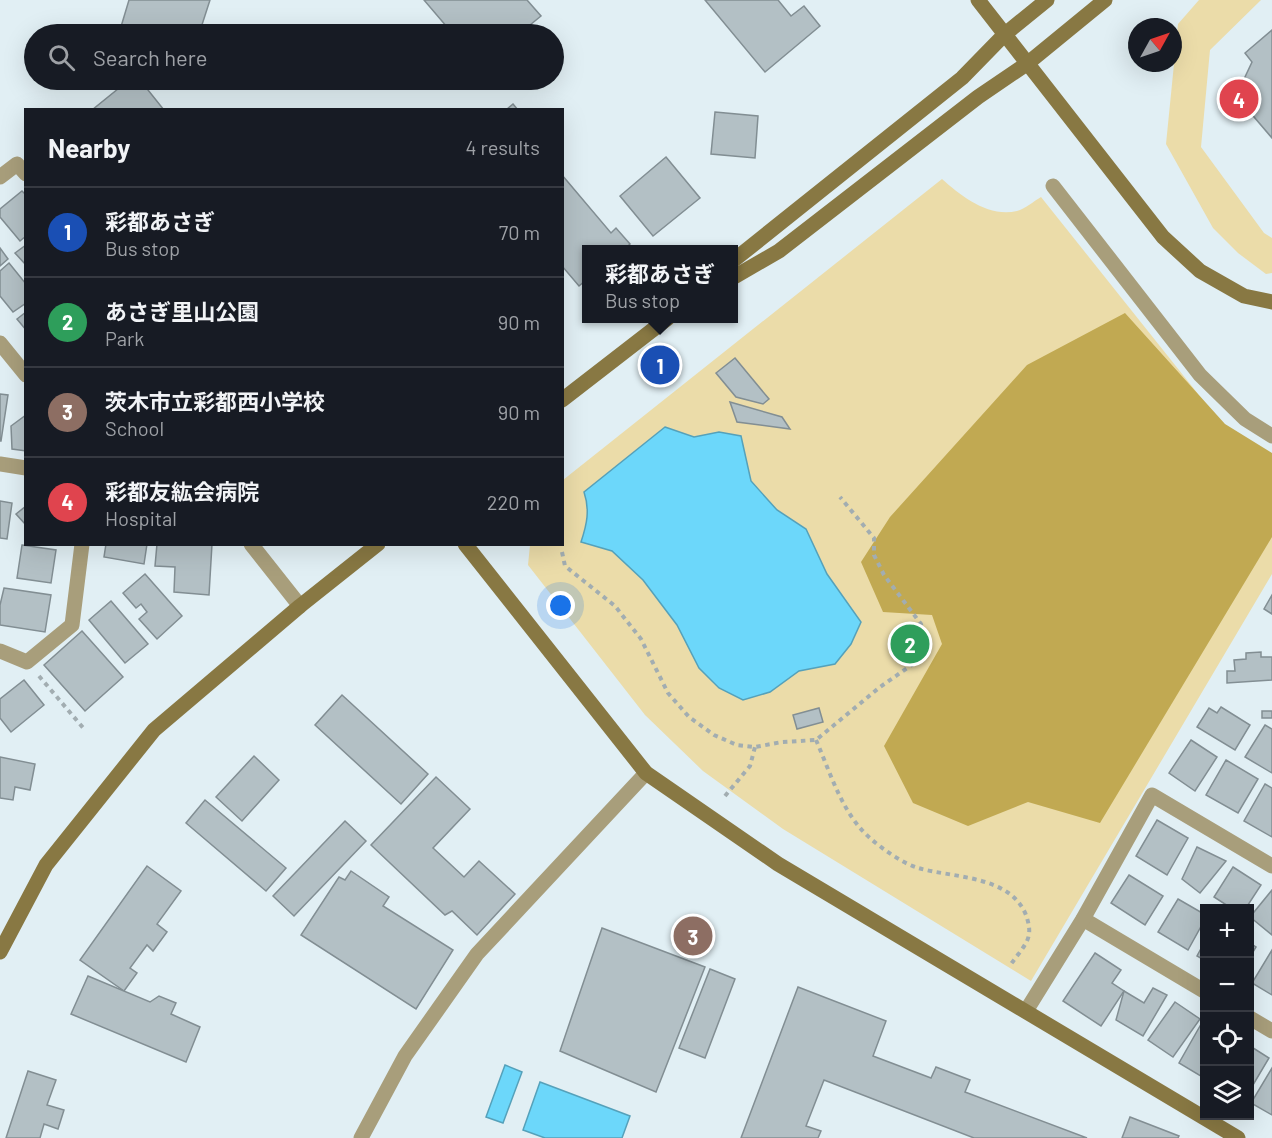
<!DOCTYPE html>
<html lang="en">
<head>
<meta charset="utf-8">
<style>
  body { margin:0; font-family:Barlow,"Noto Sans JP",sans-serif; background:#242831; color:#f1f3f6 }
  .controls { position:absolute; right:18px; bottom:18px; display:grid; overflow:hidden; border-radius:0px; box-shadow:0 6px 24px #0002 }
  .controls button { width:54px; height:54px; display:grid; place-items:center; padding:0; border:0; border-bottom:2px solid #363941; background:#171b24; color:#f1f3f6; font:30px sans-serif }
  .compass { position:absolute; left:1128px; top:18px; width:54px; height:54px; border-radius:50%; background:#171b24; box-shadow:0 6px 24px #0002; rotate:50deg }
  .you { position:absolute; left:561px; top:606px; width:21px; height:21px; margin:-15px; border:4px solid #fff; border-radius:50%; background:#1a73e8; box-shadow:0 0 0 9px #1a73e833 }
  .badge { display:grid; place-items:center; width:39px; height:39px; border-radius:50%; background:#927a21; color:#fff; font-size:20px; font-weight:700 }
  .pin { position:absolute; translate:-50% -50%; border:3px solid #fff; box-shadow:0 2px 6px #0006 }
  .popup { position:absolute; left:582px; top:245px; width:156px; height:78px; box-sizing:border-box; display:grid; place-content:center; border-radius:0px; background:#171b24; filter:drop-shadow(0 2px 4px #0005); font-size:20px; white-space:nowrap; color:#9ea1a6 }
  .popup b { font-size:22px; color:#f1f3f6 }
  .popup::after { content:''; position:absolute; left:50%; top:100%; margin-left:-12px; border:12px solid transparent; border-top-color:#171b24 }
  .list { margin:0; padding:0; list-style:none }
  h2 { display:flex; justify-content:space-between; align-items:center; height:78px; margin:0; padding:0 24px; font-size:26px }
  h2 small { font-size:20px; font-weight:400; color:#9ea1a6 }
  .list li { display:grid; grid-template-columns:39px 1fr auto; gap:18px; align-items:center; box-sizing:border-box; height:90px; padding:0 24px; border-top:2px solid #363941 }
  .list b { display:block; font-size:22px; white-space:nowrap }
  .list p { margin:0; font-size:20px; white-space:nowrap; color:#9ea1a6 }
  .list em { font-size:20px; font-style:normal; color:#9ea1a6 }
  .icon { flex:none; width:33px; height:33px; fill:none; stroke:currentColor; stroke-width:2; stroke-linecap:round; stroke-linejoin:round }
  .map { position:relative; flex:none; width:1272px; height:1138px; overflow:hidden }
  .search { position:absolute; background:#171b24; box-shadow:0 6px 24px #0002; left:24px; top:24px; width:540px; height:66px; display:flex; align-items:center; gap:15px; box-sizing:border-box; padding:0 21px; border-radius:33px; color:#9ea1a6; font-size:22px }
  .panel { position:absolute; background:#171b24; box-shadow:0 6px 24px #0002; left:24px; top:108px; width:540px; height:438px; border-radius:0px }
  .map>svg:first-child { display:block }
</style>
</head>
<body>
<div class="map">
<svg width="1272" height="1138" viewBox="0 0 1272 1138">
  <rect width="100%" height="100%" fill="#e1eff4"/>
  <g fill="#ebdca9">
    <path d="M1199,0H1261L1210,50L1201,147L1264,233L1272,238V273L1266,274L1238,253L1213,228L1166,144L1178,24Z"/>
    <path d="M942,179C961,196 989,218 1017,211C1025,209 1034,201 1041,197L1234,439L1272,461V574L1031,981L783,829L703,771L645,715L528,565L530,545L562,544L563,480Z"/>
  </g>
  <path fill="#c1a952" d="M1125,313L1225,424L1272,453V537L1100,823L1028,802L968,826L913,803L884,746L942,644L932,615L883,612L861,562L890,517L1027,365Z"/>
  <g fill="#6cd7fa" stroke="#55a1ba" stroke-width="1.5">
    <path d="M665,427L694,437L719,432L741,436L751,481L777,510L806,529L827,574L861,622L851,644L835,664L799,671L770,692L743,700L719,688L699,668L677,625L643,580L612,551L581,542C587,524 590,510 584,492Z"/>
    <path d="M505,1065L522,1072L503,1123L486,1117Z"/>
    <path d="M540,1082L630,1116L622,1138H545L523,1130Z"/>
  </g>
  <g fill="#b3c0c5" stroke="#828e93" stroke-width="1.5">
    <path d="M129,0H210L199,34H134L120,30Z"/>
    <path d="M424,0H527L541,16L519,34H453Z"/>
    <path d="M705,0H778L791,16L804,6L820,26L765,72Z"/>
    <path d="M1272,30V138L1231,90L1244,79L1252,62L1245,53Z"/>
    <path d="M129,80H140L164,110H92Z"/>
    <path d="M513,104L518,110H506Z"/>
    <path d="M715,112L758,116L755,158L711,154Z"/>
    <path d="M666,157L700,198L653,236L620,196Z"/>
    <path d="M562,175L611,233L616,228L630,244L624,250H586V280L579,286L562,266Z"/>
    <path d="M22,191L26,195V236L20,241L0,217V209Z"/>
    <path d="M26,245V265L15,253Z"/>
    <path d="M0,248L8,259L0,266Z"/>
    <path d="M9,263L26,284V303L13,312L0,296V271Z"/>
    <path d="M26,312V330L17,319Z"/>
    <path d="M735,358L769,399L763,404L736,397L716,373Z"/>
    <path d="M0,394L8,395L1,441H0Z"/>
    <path d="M730,402L782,417L790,429L737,422Z"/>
    <path d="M26,415V451L12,449L11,426Z"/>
    <path d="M0,501L12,503L7,539L0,538Z"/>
    <path d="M26,506V525L16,514Z"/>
    <path d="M106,544H147L144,564L104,557Z"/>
    <path d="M157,544H212L209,595L174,592L175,567L155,566Z"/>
    <path d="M22,545L56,550L51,583L17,578Z"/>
    <path d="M145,574L182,616L157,639L139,619L147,612L141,604L136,608L123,593Z"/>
    <path d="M4,588L51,595L45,632L0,625V605Z"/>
    <path d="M1272,595V614L1264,609Z"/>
    <path d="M111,601L148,644L125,663L89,620Z"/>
    <path d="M82,631L123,677L85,711L44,665Z"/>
    <path d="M1261,652V657H1272V680L1227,683V671H1235L1234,660L1246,659V653Z"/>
    <path d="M24,680L44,705L11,732L0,718V699Z"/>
    <path d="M342,695L428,774L401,804L315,725Z"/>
    <path d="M1221,707L1250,725L1235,750L1197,727L1209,708L1217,713Z"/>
    <path d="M819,708L823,722L797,729L793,715Z"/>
    <rect x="1262" y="711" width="10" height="7"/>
    <path d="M1265,725L1272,729V773L1245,757Z"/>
    <path d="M1191,740L1217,757L1195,791L1169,773Z"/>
    <path d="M254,756L279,780L242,821L216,797Z"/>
    <path d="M0,757L35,764L30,790L15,787L13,800L0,798Z"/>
    <path d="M1226,760L1258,779L1238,813L1206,795Z"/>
    <path d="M436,777L470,809L433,848L464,877L479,861L515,894L477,935L452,911L445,915L371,845Z"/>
    <path d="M1265,784L1272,788V837L1244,821Z"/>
    <path d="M205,800L286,868L266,891L186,823Z"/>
    <path d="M1157,820L1188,838L1167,875L1136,856Z"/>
    <path d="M345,821L366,841L294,916L273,896Z"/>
    <path d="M1197,847L1226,861L1200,893L1182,879Z"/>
    <path d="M147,866L181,891L157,924L167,932L153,951L147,945L130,968L137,973L124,991L80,960Z"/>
    <path d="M1233,867L1261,885L1246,908H1231L1214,897Z"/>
    <path d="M351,871L389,897L383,906L453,950L416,1009L301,935L339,877L345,880Z"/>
    <path d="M1129,875L1163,896L1145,925L1111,903Z"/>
    <path d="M1272,890V935L1250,917Z"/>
    <path d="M1178,899L1204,914V921L1188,950L1158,932Z"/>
    <path d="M602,928L705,967L656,1092L560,1051Z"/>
    <path d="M1204,943V960L1197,956Z"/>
    <path d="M1250,943L1256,947L1250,957Z"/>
    <path d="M1272,950V995L1252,983Z"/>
    <path d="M1095,953L1121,970L1112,983L1124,991L1101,1026L1063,1001Z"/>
    <path d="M710,969L735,979L705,1058L679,1048Z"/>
    <path d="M88,976L150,1002L159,996L176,1003L171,1014L200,1027L186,1062L71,1014Z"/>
    <path d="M798,987L886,1021L873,1056L931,1078L936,1067L970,1080L965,1092L1087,1138H974L824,1080L806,1126L821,1131L818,1138H741Z"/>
    <path d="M1153,988L1167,995L1143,1036L1116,1020L1124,991L1144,1003Z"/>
    <path d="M1175,1002L1200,1019L1173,1057L1148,1040Z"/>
    <path d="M1204,1019V1078L1179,1063Z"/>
    <path d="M1250,1046L1269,1058L1250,1090Z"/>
    <path d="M1272,1068V1115L1251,1103Z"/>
    <path d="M28,1071L56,1080L47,1105L64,1110L58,1129L44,1124L40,1138H6Z"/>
    <path d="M1130,1117L1179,1136L1178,1138H1122Z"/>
  </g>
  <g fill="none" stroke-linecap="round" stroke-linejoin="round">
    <g stroke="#a2adb1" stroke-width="4" stroke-dasharray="4.5 4.5" stroke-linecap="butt">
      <path d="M562,552L565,566L615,606L641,639L668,693L689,717L714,735L737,745L755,747L782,742L816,740L880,687L913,664L924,645L921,624L884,575L874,555V538L840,497"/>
      <path d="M39,676L85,730"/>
      <path d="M816,740C831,774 842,814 871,839C884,850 902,863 918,868C953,878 1010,875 1026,915C1029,924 1031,932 1027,941C1023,949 1016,957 1011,964"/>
      <path d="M725,796L750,766L755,747"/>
    </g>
    <g stroke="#a89e7b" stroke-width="15">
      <path d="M0,177L17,164L26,174"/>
      <path d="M1053,186L1200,375L1245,419L1272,436"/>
      <path d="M0,343L26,375"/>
      <path d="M0,464L26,468"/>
      <path d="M251,544L300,606"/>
      <path d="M0,651L27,662L72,625L82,544"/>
      <path d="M1083,919L1204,991"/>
      <path d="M1026,1011L1083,919L1152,795L1272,866"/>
      <path d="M1250,1018L1272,1031"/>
      <path d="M361,1138L405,1056L477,954L646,773"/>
    </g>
    <g stroke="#887843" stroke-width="15">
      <path d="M978,0L1163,237L1200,271L1244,296L1272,302"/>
      <path d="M734,260L962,78L1005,34L1047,0"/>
      <path d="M734,277L779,251L978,97L1028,63L1105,0"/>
      <path d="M562,400L668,318"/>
      <path d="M465,544L646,773L778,864L1238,1138"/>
      <path d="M0,952L46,865L154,730L300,606L378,544"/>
    </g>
  </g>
</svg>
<div class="controls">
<button>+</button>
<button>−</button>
<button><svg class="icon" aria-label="locate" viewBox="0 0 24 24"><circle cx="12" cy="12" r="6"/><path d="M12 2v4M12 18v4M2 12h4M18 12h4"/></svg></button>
<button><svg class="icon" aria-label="layers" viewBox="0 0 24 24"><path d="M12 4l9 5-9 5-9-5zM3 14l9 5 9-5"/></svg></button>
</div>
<svg class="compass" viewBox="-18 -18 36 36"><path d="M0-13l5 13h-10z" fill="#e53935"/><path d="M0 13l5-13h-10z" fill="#9ea1a6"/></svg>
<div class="you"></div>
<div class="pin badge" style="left:660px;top:365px;background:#1a4fb4">1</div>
<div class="popup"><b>彩都あさぎ</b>Bus stop</div>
<div class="pin badge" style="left:910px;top:644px;background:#2e9e5b">2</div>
<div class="pin badge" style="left:693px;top:936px;background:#8d6e63">3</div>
<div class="pin badge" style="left:1239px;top:99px;background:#e0444e">4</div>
<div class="search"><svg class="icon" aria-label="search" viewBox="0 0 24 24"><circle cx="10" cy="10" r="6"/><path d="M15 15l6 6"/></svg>Search here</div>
<section class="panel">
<h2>Nearby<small>4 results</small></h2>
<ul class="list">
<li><span class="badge" style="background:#1a4fb4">1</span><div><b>彩都あさぎ</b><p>Bus stop</p></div><em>70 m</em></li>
<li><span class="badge" style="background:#2e9e5b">2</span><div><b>あさぎ里山公園</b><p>Park</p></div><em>90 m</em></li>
<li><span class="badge" style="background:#8d6e63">3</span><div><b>茨木市立彩都西小学校</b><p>School</p></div><em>90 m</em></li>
<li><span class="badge" style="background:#e0444e">4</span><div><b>彩都友紘会病院</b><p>Hospital</p></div><em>220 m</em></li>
</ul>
</section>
</div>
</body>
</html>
